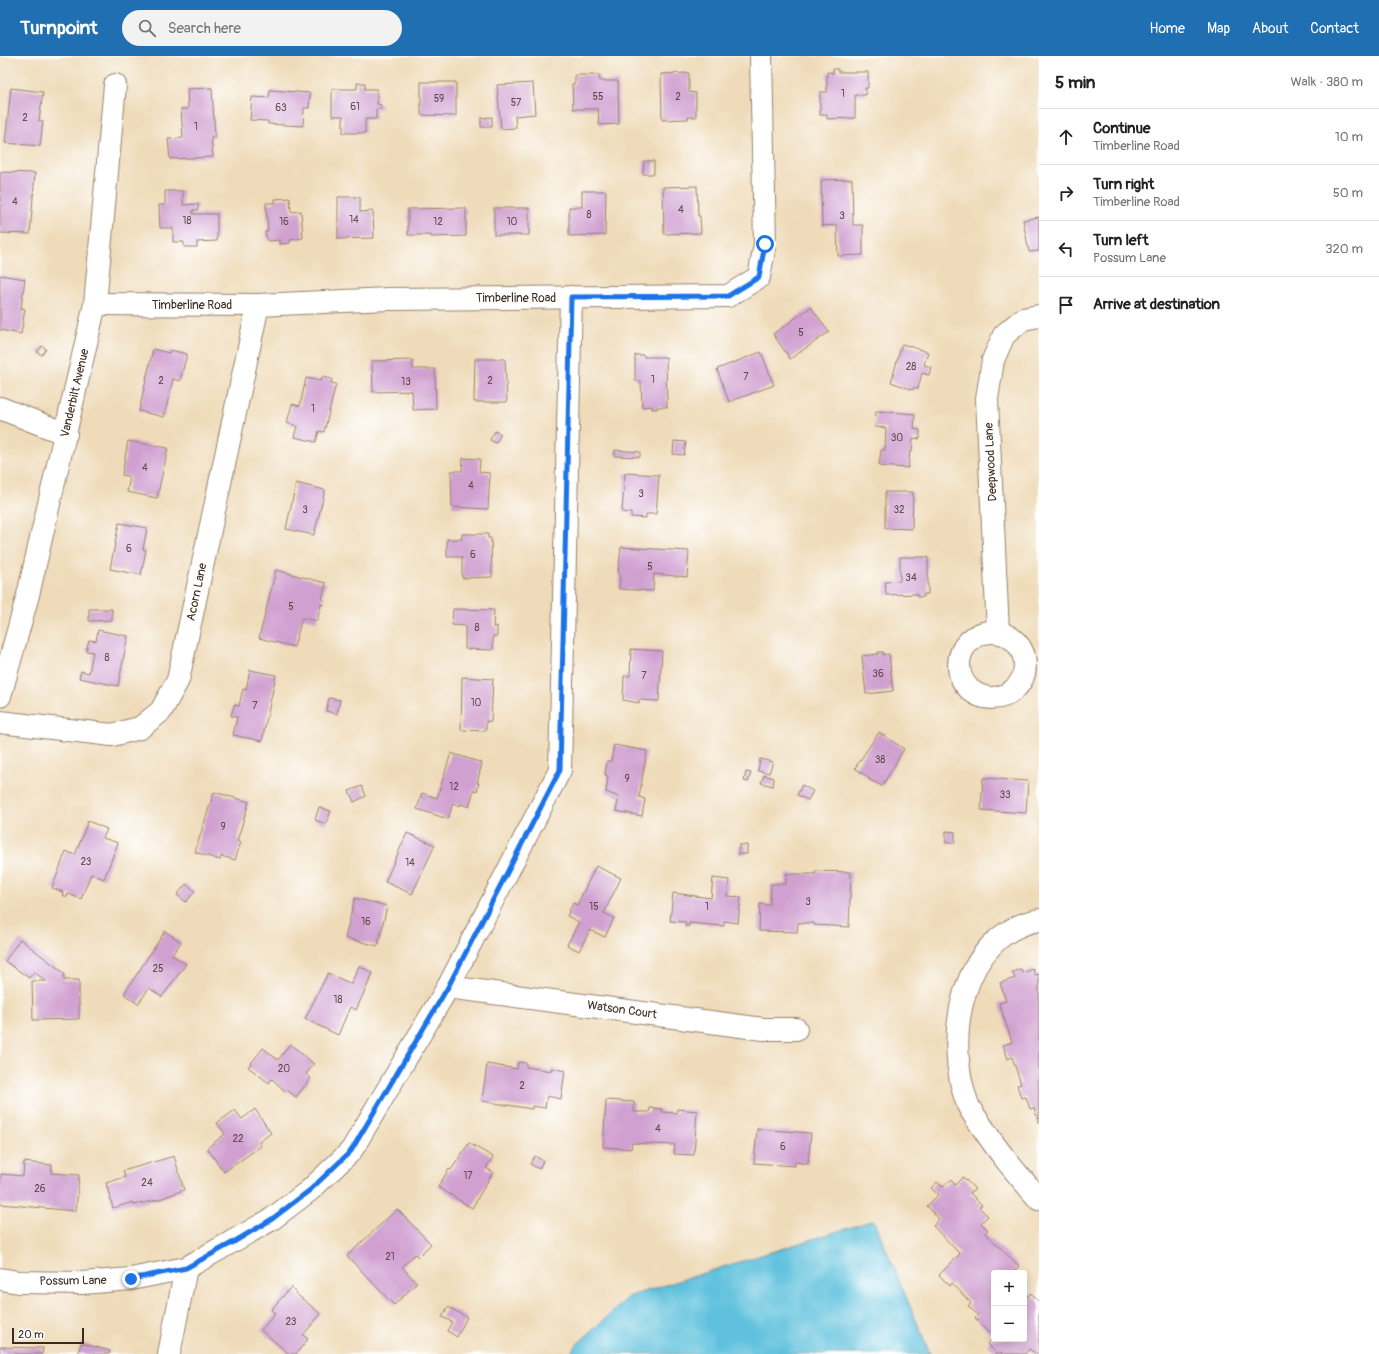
<!DOCTYPE html>
<html lang="en">
<head>
<meta charset="utf-8">
<style>
  body { margin:0; font-family:Pangolin,sans-serif; background:#f2f2f2; color:#202124 }
  .controls { position:absolute; right:12px; bottom:12px; display:grid; overflow:hidden; border-radius:4px; box-shadow:0 2px 10px #0003 }
  .controls button { width:36px; height:36px; display:grid; place-items:center; padding:0; border:0; border-bottom:1px solid #e0e0e0; background:#fff; color:#202124; font:20px sans-serif }
  .scale { position:absolute; left:12px; bottom:10px; width:72px; box-sizing:border-box; padding-left:4px; border:2px solid #3b2a1e; border-top:0; font-size:11px; line-height:14px; white-space:nowrap; color:#3b2a1e; -webkit-text-stroke:3px #fff; paint-order:stroke }
  .stop { position:absolute; width:12px; height:12px; margin:-9px; border:3px solid #1a73e8; border-radius:50%; background:#fff }
  .stop.end { background:#1a73e8; border-color:#fff; box-shadow:0 1px 4px #0008 }
  .list { margin:0; padding:0; list-style:none }
  h2 { display:flex; justify-content:space-between; align-items:center; height:52px; margin:0; padding:0 16px; font-size:17px }
  h2 small { font-size:13px; font-weight:400; color:#757577 }
  .list li { display:grid; grid-template-columns:26px 1fr auto; gap:12px; align-items:center; box-sizing:border-box; height:56px; padding:0 16px; border-top:1px solid #e0e0e0 }
  .list b { display:block; font-size:15px; white-space:nowrap }
  .list p { margin:0; font-size:13px; white-space:nowrap; color:#757577 }
  .list em { font-size:13px; font-style:normal; color:#757577 }
  .icon { flex:none; width:22px; height:22px; fill:none; stroke:currentColor; stroke-width:2; stroke-linecap:round; stroke-linejoin:round }
  .map { position:relative; flex:none; width:1039px; height:1298px; overflow:hidden }
  header { display:flex; align-items:center; gap:24px; box-sizing:border-box; height:56px; padding:0 20px; background:#1f6fb2; color:#fff }
  header strong { font-size:19px }
  nav { display:flex; gap:22px; margin-inline-start:auto; font-size:14px }
  .search { width:280px; height:36px; background:#f2f2f2; display:flex; align-items:center; gap:10px; box-sizing:border-box; padding:0 14px; border-radius:22px; color:#757577; font-size:15px }
  main { display:flex }
  aside { flex:1; background:#fff }
  .map>svg:first-child { display:block }
</style>
</head>
<body>
<header>
<strong>Turnpoint</strong>
<div class="search"><svg class="icon" aria-label="search" viewBox="0 0 24 24"><circle cx="10" cy="10" r="6"/><path d="M15 15l6 6"/></svg>Search here</div>
<nav><a>Home</a><a>Map</a><a>About</a><a>Contact</a></nav>
</header>
<main>
<div class="map">
<svg width="1039" height="1298" viewBox="0 0 1039 1298">
  <rect width="100%" height="100%" fill="#fff"/>
  <filter id="ink" filterUnits="userSpaceOnUse"><feTurbulence type="fractalNoise" baseFrequency=".025" numOctaves="2"/><feDisplacementMap in="SourceGraphic" scale="8" xChannelSelector="R" yChannelSelector="G"/><feConvolveMatrix kernelMatrix="1 2 1 2 8 2 1 2 1" color-interpolation-filters="sRGB"/></filter>
  <filter id="wash" filterUnits="userSpaceOnUse"><feTurbulence type="fractalNoise" baseFrequency=".012" numOctaves="4" result="noise"/><feDisplacementMap in="SourceGraphic" scale="16" xChannelSelector="R" yChannelSelector="G"/><feGaussianBlur stdDeviation="0.9" result="paint"/><feColorMatrix in="noise" values="0 0 0 0 0 0 0 0 0 0 0 0 0 0 0 0 0 1.4 0 .05"/><feComposite in="paint" operator="in"/></filter>
  <g filter="url(#wash)">
    <rect width="100%" height="100%" fill="#efdbb9"/>
    <path fill="#5ec1dd" stroke="#4c767e" d="M874,1164L930,1298H571L574,1291L630,1240Z"/>
    <g id="blocks">
      <g fill="#d0a0d0">
        <path d="M833,13H838V16H868V32H865L866,39H855V62L827,63V59H820V36H827V16L833,17Z"/>
        <path d="M689,17V36L696,37V61H688V63L662,64L661,18Z"/>
        <path d="M575,19H599L600,25H618L619,68L599,69L598,53H573L572,28L575,27Z"/>
        <path d="M421,26H456V60L421,59Z"/>
        <path d="M357,27H365V33H377V48L381,49V53H376V63H365V77H343V60H332V33H357Z"/>
        <path d="M533,27L535,58L515,60L516,72L501,73L497,29Z"/>
        <path d="M11,32L43,36L39,65H43L40,90L5,87Z"/>
        <path d="M212,32L215,81H211L213,101L170,103L168,83L183,82L181,53H188L187,33Z"/>
        <path d="M270,34L310,37L309,52H304L303,70L268,68V65L250,64L252,41L269,42Z"/>
        <path d="M492,61V71H481V62Z"/>
        <path d="M644,105H654V118H643Z"/>
        <path d="M0,116L35,117L30,178L0,177Z"/>
        <path d="M852,123L853,169H863V199L838,200L837,169L822,170L821,124Z"/>
        <path d="M697,130L698,160H700L701,177L664,178L663,131Z"/>
        <path d="M165,135H183V149L198,148V154H193V158H217V185L197,186V191H184V186H173V172H160L159,149H165Z"/>
        <path d="M582,135H606L605,179L569,180V151H582Z"/>
        <path d="M338,141H360V156L373,155L374,182L338,183Z"/>
        <path d="M290,142L291,156L301,155L303,182L290,184V187L280,188V184L268,185L265,176L268,175L266,147H275V143Z"/>
        <path d="M466,152V180L431,181V179H408V153Z"/>
        <rect x="494" y="152" width="35" height="27"/>
        <path d="M1039,161V195L1029,196L1023,164Z"/>
        <path d="M0,219L25,223L21,252L25,253L21,278L0,274Z"/>
        <path d="M811,251L829,276L790,303L773,278Z"/>
        <path d="M902,288L928,296L924,309L931,311L929,319L922,317L918,333L914,331L913,334L891,326Z"/>
        <path d="M42,290L46,293L42,299L37,296Z"/>
        <path d="M153,293L169,297L170,294L187,298L180,325L173,323L164,361L139,355Z"/>
        <path d="M761,296L774,329L729,346L717,313Z"/>
        <path d="M635,299H644V301H666L667,351H657V353H652V350L642,351L641,325H635Z"/>
        <path d="M475,303H505L507,346H474Z"/>
        <path d="M413,304V313H435L436,353L413,354L412,335L373,336L372,305Z"/>
        <path d="M322,321L332,323L331,327L336,328L324,376L319,375L316,386L294,381L297,370L287,367L292,348L300,350L306,322L321,325Z"/>
        <path d="M876,355L915,358L914,373L920,374V383L913,382L912,396H910L908,412L879,410L881,394H885L886,372L875,371Z"/>
        <path d="M495,375L501,378L496,387L490,384Z"/>
        <path d="M128,385L168,392L157,442L127,436L130,421L122,419Z"/>
        <path d="M674,385L686,386L684,399L673,398Z"/>
        <path d="M615,394L640,396V401L615,400Z"/>
        <path d="M463,402L480,403L479,416L490,417L488,453L452,451L451,415H462Z"/>
        <path d="M625,417L659,419L656,458H646V462L631,461V457L622,456Z"/>
        <path d="M296,427L325,434L314,479L286,473Z"/>
        <path d="M885,436H913L912,473L885,472Z"/>
        <path d="M119,467L147,472L143,493L146,494L141,519L110,513Z"/>
        <path d="M462,478H488V482H491L492,521L462,522V501H447V483H462Z"/>
        <path d="M621,491L689,495L687,521L654,518L653,535L619,533L620,518H618Z"/>
        <path d="M900,501H928V538H924V541H917V538L886,539L885,526L900,525Z"/>
        <path d="M276,514L326,527L322,543L324,544L323,549L321,548L317,565L302,562L294,591L259,582Z"/>
        <path d="M89,553H112V564L89,565Z"/>
        <path d="M453,553L494,554L493,571L497,570V580H493V594L465,593V570L452,569Z"/>
        <path d="M98,574L128,580L118,630L79,622L81,615L89,617L93,596L86,595L89,584L96,585Z"/>
        <path d="M631,593L662,595L659,645L639,644V647L623,644L624,620H630Z"/>
        <path d="M878,596H883V599L889,598L893,635L866,638L862,600L878,598Z"/>
        <path d="M250,614L276,619L262,685L233,679L237,661L231,660L234,649L239,650L243,633L246,634Z"/>
        <path d="M462,621L493,623L491,666L486,665V675L461,674Z"/>
        <path d="M329,642L340,644L337,658L326,655Z"/>
        <path d="M879,676L904,693L882,730L868,723L869,722L855,712Z"/>
        <path d="M614,689L647,695L639,741L645,743L642,760L616,755L619,741L606,736L608,720L605,719L607,705H611Z"/>
        <path d="M451,697L482,707L477,727H479L477,735L474,734L469,751L461,748L460,750L453,747L448,763L417,753L422,737L437,742Z"/>
        <path d="M760,703L773,706L769,717L758,715Z"/>
        <path d="M746,716L751,717L748,726L744,725Z"/>
        <path d="M764,719L774,722L773,730L761,727Z"/>
        <path d="M983,722L1028,725L1026,757L981,754Z"/>
        <path d="M802,729L813,735L808,744L797,739Z"/>
        <path d="M362,730L366,740L354,746L349,735Z"/>
        <path d="M214,736L249,746L237,785L241,786L235,804L221,800L220,804L195,796Z"/>
        <path d="M319,751L331,755L326,768L315,764Z"/>
        <path d="M88,765L107,773L103,782L118,787L104,823L91,818L81,843L68,838L67,841L62,839L63,836L52,832L66,795L75,799Z"/>
        <path d="M946,775L955,776V787H946Z"/>
        <path d="M407,777L435,789L412,838L385,826Z"/>
        <path d="M739,789H747V798H738Z"/>
        <path d="M596,810L621,822L604,857L614,862L605,881L590,874L579,895L567,889L579,866L567,860L573,847L577,849Z"/>
        <path d="M815,815L851,816L849,871L814,869V867H798L797,876L759,875L760,848L770,849L771,828H786V818H815Z"/>
        <path d="M713,822L729,824L727,840L741,841L738,867L724,865V870L689,867V870H685L686,866L670,865L673,837L711,842Z"/>
        <path d="M186,828L195,835L186,846L177,839Z"/>
        <path d="M355,842L387,850L378,890L345,882Z"/>
        <path d="M165,875L181,886L172,899L186,908L162,941L149,932L138,948L124,938Z"/>
        <path d="M20,883L64,917V924H79V963L33,964L32,925H46L34,916L29,922L5,905Z"/>
        <path d="M359,910L373,917L356,954L350,951L338,979L305,963L328,917L351,928Z"/>
        <path d="M1021,913L1023,917L1033,913L1035,919L1039,918V1067L1034,1052L1030,1053L1026,1041L1021,1042L1017,1029L1021,1028L1012,1001L1008,1003L1003,989L1012,986L999,947L1006,945L1000,927L1015,922L1012,916Z"/>
        <path d="M290,988L314,1008L306,1018L311,1022L296,1041L287,1034L286,1036L272,1023L269,1027L248,1011L263,992L278,1004Z"/>
        <path d="M518,1006L526,1007V1011L551,1015V1012L565,1015L561,1043L547,1040L545,1052L532,1050V1053L482,1045L487,1008L517,1013Z"/>
        <path d="M606,1044L634,1046V1056H649L650,1052L662,1053V1056L677,1057V1053L697,1055L694,1099L674,1098L675,1089L632,1087L631,1093L603,1091Z"/>
        <path d="M255,1053L271,1077L259,1086L261,1090L224,1116L207,1092L225,1078L217,1067L235,1054L242,1063Z"/>
        <path d="M757,1073L811,1077L808,1108L795,1106V1110L754,1107Z"/>
        <path d="M469,1087L493,1101L486,1112L493,1116L472,1152L438,1131L449,1113L451,1114Z"/>
        <path d="M174,1100L184,1134L157,1144L134,1149L133,1146L113,1152L106,1127L125,1121L123,1115Z"/>
        <path d="M535,1100L543,1105L539,1113L530,1108Z"/>
        <path d="M24,1106L52,1109L51,1117L79,1119L76,1155L0,1148L1,1118L23,1120Z"/>
        <path d="M963,1121L975,1133L970,1137L982,1149L979,1151L988,1160L981,1167L988,1174L985,1177L1019,1210L1015,1214L1017,1217H994V1281L975,1262L978,1259L968,1250L971,1247L952,1227L950,1230L939,1219L960,1198L933,1170L939,1163L927,1150L938,1139L931,1132L937,1126L943,1131L951,1124L955,1129Z"/>
        <path d="M397,1153L431,1188L418,1201L415,1198L402,1211L417,1227L394,1249L347,1200Z"/>
        <path d="M291,1231L296,1236L295,1237L321,1258L303,1279L308,1283L296,1298H289L261,1274L275,1258L271,1254Z"/>
        <path d="M1031,1237L1039,1246V1295L1036,1298L1029,1293L1025,1298H1003L1001,1296L997,1298L987,1288L994,1281V1283H1024V1244Z"/>
        <path d="M448,1251L467,1261L457,1281L447,1275L452,1266L442,1261Z"/>
        <path d="M81,1287L110,1295L109,1298H78Z"/>
        <path d="M0,1291L43,1292L42,1298H0Z"/>
      </g>
    </g>
  </g>
  <g filter="url(#ink)">
    <use href="#blocks" fill-opacity="0" stroke="#95826c" stroke-width="1"/>
    <g fill="none" stroke-linecap="round" stroke-linejoin="round">
      <defs>
        <g id="street">
          <path d="M95,248L258,249L388,243L728,240L759,221L765,188L761,0"/>
          <path d="M0,352L66,378"/>
          <path d="M998,576L987,343L993,304L1004,279L1023,263L1039,260"/>
          <circle cx="992" cy="609" r="33"/>
          <path d="M0,640L28,539L95,248L115,29"/>
          <path d="M0,666L112,679L140,672L161,655L178,624L258,249"/>
          <path d="M1039,864C960,878 943,985 968,1049C971,1056 977,1063 981,1069C998,1096 1018,1119 1039,1143"/>
          <path d="M448,931L763,973H796"/>
          <path d="M0,1223L19,1226L82,1227L131,1223L186,1212L272,1163L310,1134L351,1095L448,931L560,714L571,241"/>
          <path d="M169,1298L186,1212"/>
        </g>
      </defs>
      <use href="#street" stroke="#95826c" stroke-width="24"/>
      <use href="#street" stroke="#fff" stroke-width="22"/>
    </g>
  </g>
  <g fill="none" stroke-linecap="round" stroke-linejoin="round" filter="url(#ink)">
    <path stroke="#1a73e8" stroke-width="5" d="M131,1223L186,1212L232,1187L272,1163L310,1134L351,1095L448,931L560,714L571,241L728,240L759,221L765,188"/>
  </g>
  <g text-anchor="middle" dominant-baseline="central" stroke-width="4" stroke-linejoin="round" paint-order="stroke">
    <g font-size="10" fill="#60484a">
      <text x="843" y="38">1</text>
      <text x="598" y="41">55</text>
      <text x="678" y="41">2</text>
      <text x="439" y="43">59</text>
      <text x="516" y="47">57</text>
      <text x="355" y="51">61</text>
      <text x="281" y="52">63</text>
      <text x="25" y="62">2</text>
      <text x="196" y="71">1</text>
      <text x="15" y="146">4</text>
      <text x="681" y="154">4</text>
      <text x="589" y="159">8</text>
      <text x="842" y="160">3</text>
      <text x="354" y="164">14</text>
      <text x="187" y="165">18</text>
      <text x="284" y="166">16</text>
      <text x="438" y="166">12</text>
      <text x="512" y="166">10</text>
      <text x="801" y="277">5</text>
      <text x="911" y="311">28</text>
      <text x="746" y="321">7</text>
      <text x="653" y="324">1</text>
      <text x="161" y="325">2</text>
      <text x="490" y="325">2</text>
      <text x="406" y="326">13</text>
      <text x="313" y="353">1</text>
      <text x="897" y="382">30</text>
      <text x="145" y="412">4</text>
      <text x="471" y="430">4</text>
      <text x="641" y="438">3</text>
      <text x="305" y="454">3</text>
      <text x="899" y="454">32</text>
      <text x="129" y="493">6</text>
      <text x="473" y="499">6</text>
      <text x="650" y="511">5</text>
      <text x="911" y="522">34</text>
      <text x="291" y="551">5</text>
      <text x="477" y="572">8</text>
      <text x="107" y="602">8</text>
      <text x="878" y="618">36</text>
      <text x="644" y="620">7</text>
      <text x="476" y="647">10</text>
      <text x="255" y="650">7</text>
      <text x="880" y="704">38</text>
      <text x="627" y="723">9</text>
      <text x="454" y="731">12</text>
      <text x="1005" y="739">33</text>
      <text x="223" y="771">9</text>
      <text x="86" y="806">23</text>
      <text x="410" y="807">14</text>
      <text x="808" y="846">3</text>
      <text x="594" y="851">15</text>
      <text x="707" y="851">1</text>
      <text x="366" y="866">16</text>
      <text x="158" y="913">25</text>
      <text x="338" y="944">18</text>
      <text x="284" y="1013">20</text>
      <text x="522" y="1030">2</text>
      <text x="658" y="1073">4</text>
      <text x="238" y="1083">22</text>
      <text x="783" y="1091">6</text>
      <text x="468" y="1120">17</text>
      <text x="147" y="1127">24</text>
      <text x="40" y="1133">26</text>
      <text x="390" y="1201">21</text>
      <text x="291" y="1266">23</text>
    </g>
    <g font-size="12" fill="#3b2a1e" stroke="#fff">
      <text x="516" y="242">Timberline Road</text>
      <text x="192" y="249">Timberline Road</text>
      <text transform="translate(75 337) rotate(-77)">Vanderbilt Avenue</text>
      <text transform="translate(991 406) rotate(-93)">Deepwood Lane</text>
      <text transform="translate(197 536) rotate(-78)">Acorn Lane</text>
      <text transform="translate(622 954) rotate(8)">Watson Court</text>
      <text transform="translate(73 1225) rotate(-1)">Possum Lane</text>
    </g>
  </g>
</svg>
<div class="controls">
<button>+</button>
<button>−</button>
</div>
<div class="scale">20 m</div>
<div class="stop" style="left:765px;top:188px"></div>
<div class="stop end" style="left:131px;top:1223px"></div>
</div>
<aside>
<h2>5 min<small>Walk · 380 m</small></h2>
<ul class="list">
<li><svg class="icon" aria-label="ahead" viewBox="0 0 24 24"><path d="M12 20V5M6 11l6-6 6 6"/></svg><div><b>Continue</b><p>Timberline Road</p></div><em>10 m</em></li>
<li><svg class="icon" aria-label="right" viewBox="0 0 24 24"><path d="M7 20v-9h11M14 6l5 5-5 5"/></svg><div><b>Turn right</b><p>Timberline Road</p></div><em>50 m</em></li>
<li><svg class="icon" aria-label="left" viewBox="0 0 24 24"><path d="M17 20v-9H6M10 6l-5 5 5 5"/></svg><div><b>Turn left</b><p>Possum Lane</p></div><em>320 m</em></li>
<li><svg class="icon" aria-label="arrive" viewBox="0 0 24 24"><path d="M6 21V4h12l-3 4 3 4H6"/></svg><div><b>Arrive at destination</b></div></li>
</ul>
</aside>
</main>
</body>
</html>
